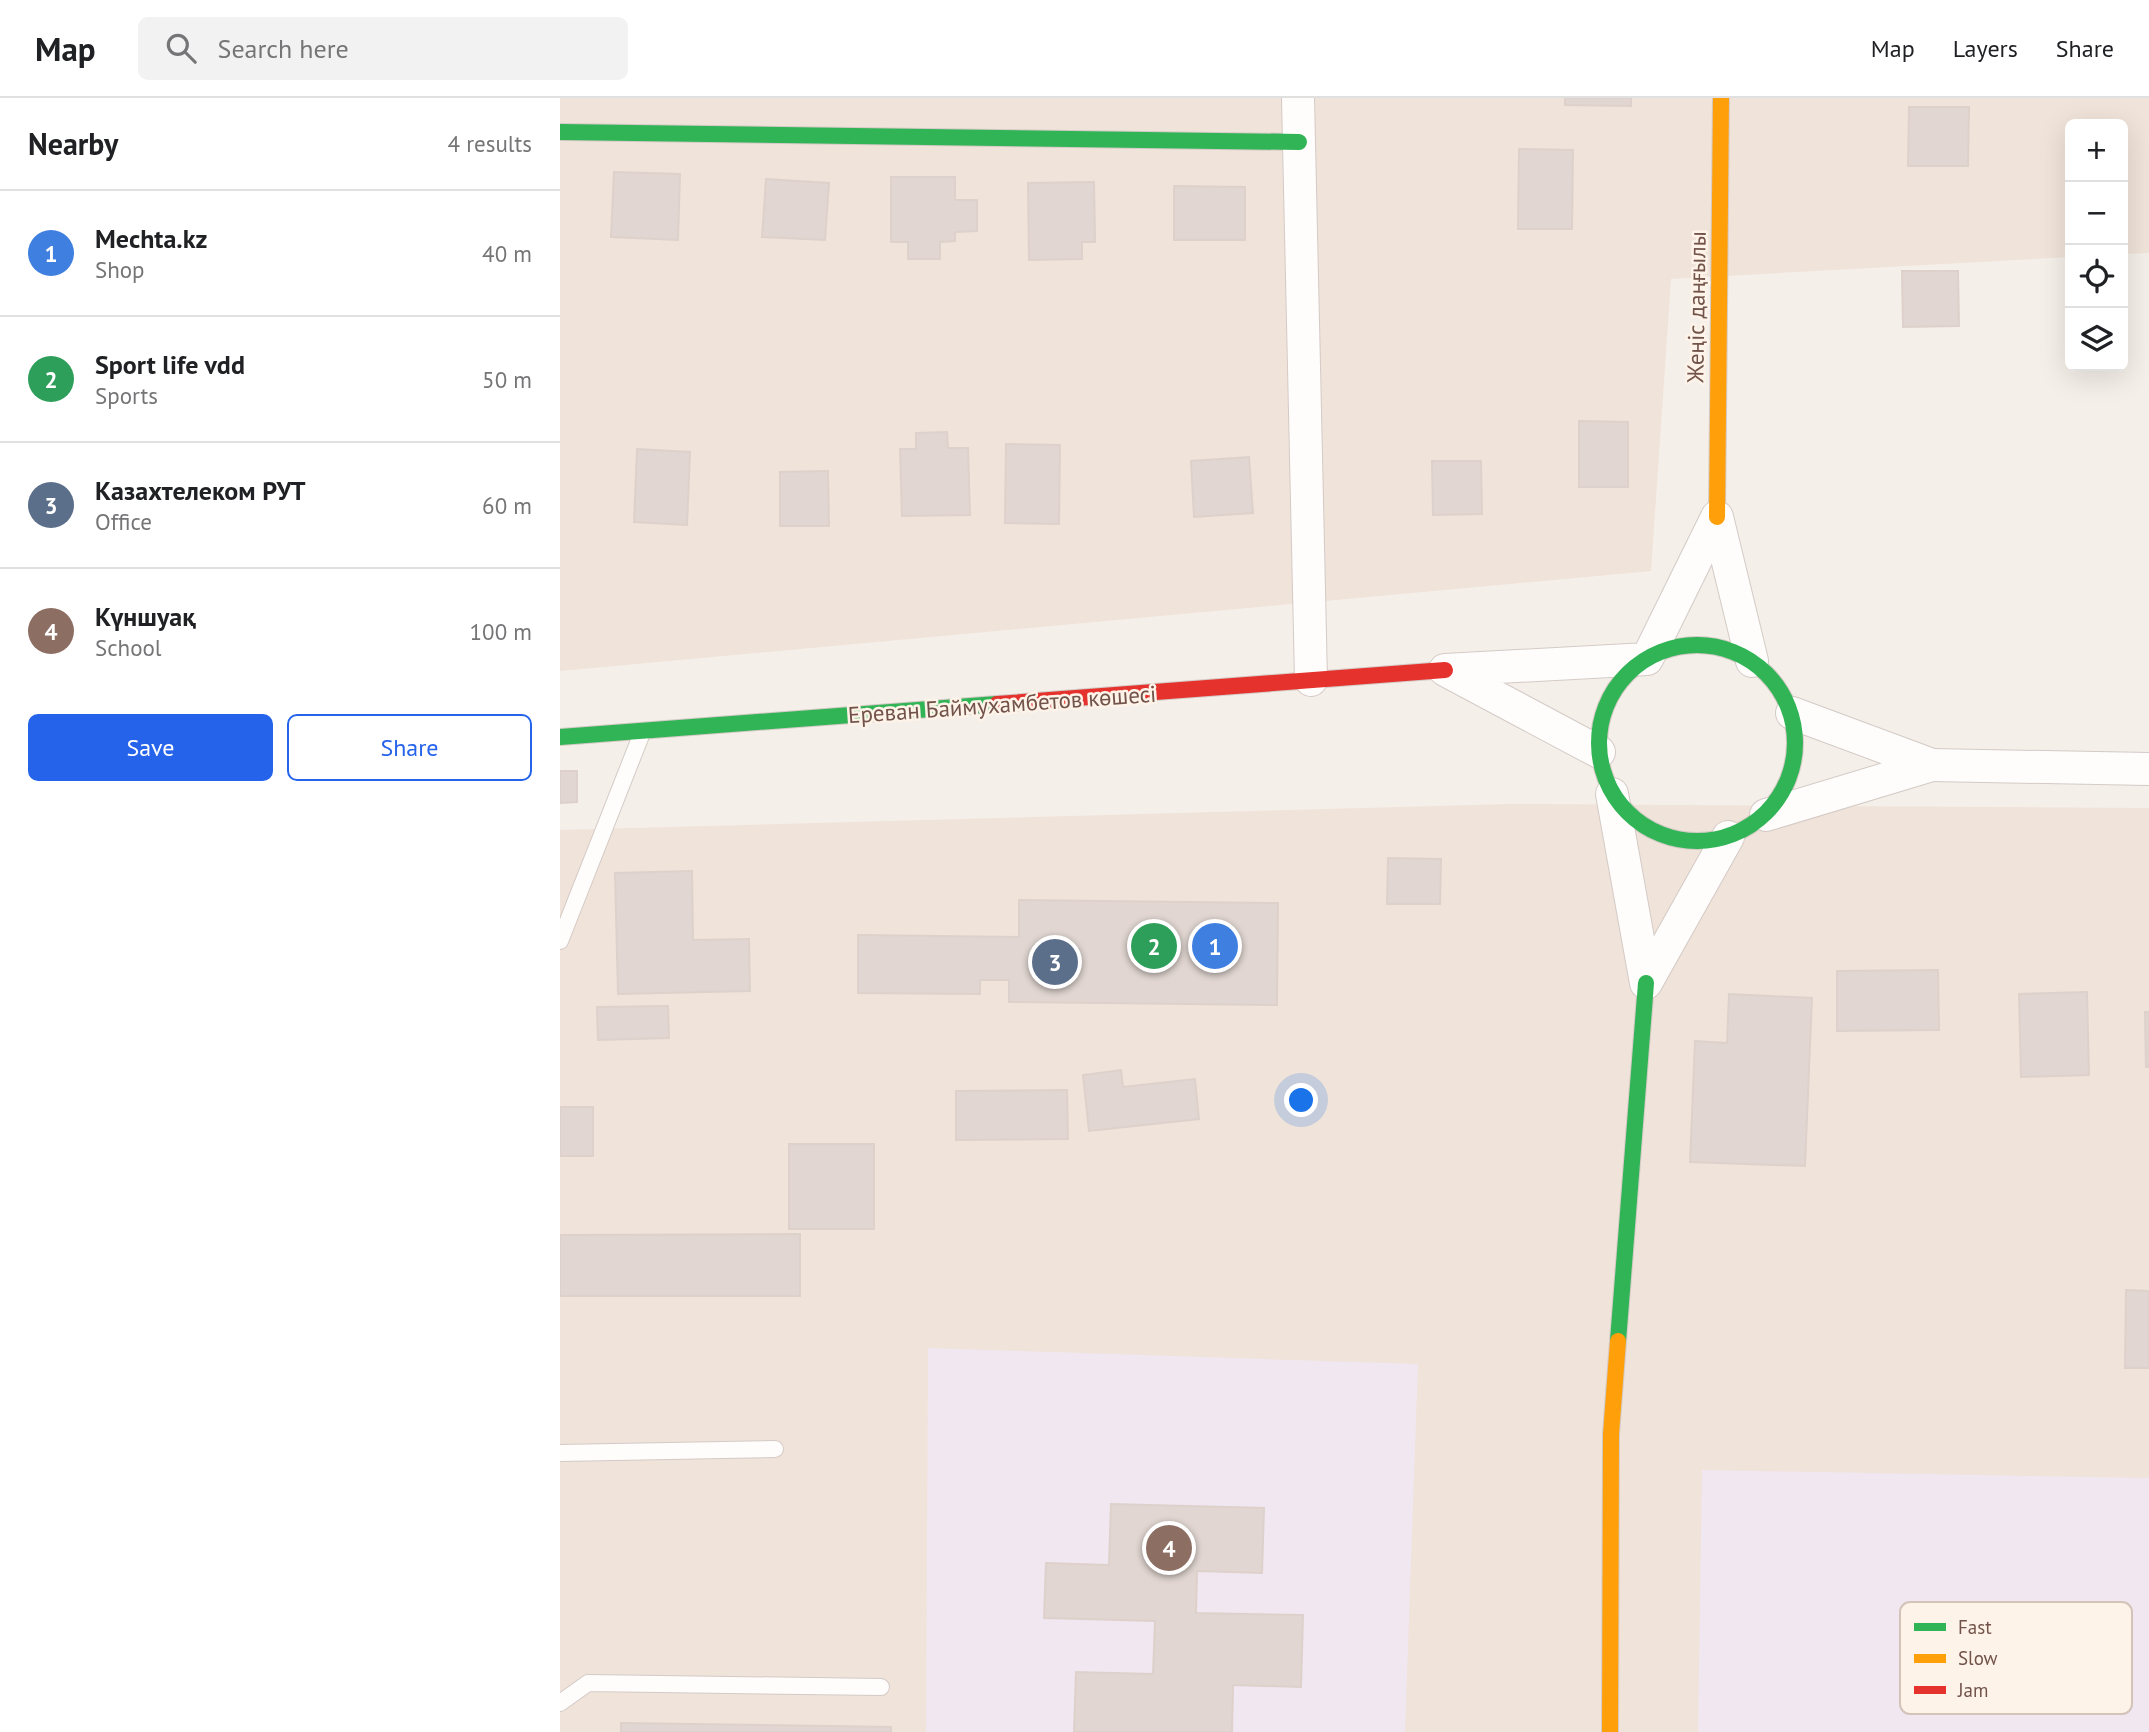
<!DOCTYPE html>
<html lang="en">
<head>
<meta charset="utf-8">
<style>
  body { margin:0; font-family:"PT Sans",sans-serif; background:#f2f2f2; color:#202124 }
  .controls { position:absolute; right:21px; top:21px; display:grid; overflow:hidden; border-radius:10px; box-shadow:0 7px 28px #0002 }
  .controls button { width:63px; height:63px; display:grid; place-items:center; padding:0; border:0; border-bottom:2px solid #e0e0e0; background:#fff; color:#202124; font:35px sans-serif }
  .you { position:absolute; left:742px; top:1003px; width:24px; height:24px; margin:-18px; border:5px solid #fff; border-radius:50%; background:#1a73e8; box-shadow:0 0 0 10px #1a73e833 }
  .badge { display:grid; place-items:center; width:46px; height:46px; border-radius:50%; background:#2563eb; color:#fff; font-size:23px; font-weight:700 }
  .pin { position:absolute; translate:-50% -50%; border:4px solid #fff; box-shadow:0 2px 7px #0006 }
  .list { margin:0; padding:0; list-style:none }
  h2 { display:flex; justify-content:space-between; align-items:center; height:91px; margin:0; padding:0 28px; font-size:30px }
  h2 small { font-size:23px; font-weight:400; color:#757577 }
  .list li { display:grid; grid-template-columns:46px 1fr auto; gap:21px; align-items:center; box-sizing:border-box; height:126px; padding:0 28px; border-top:2px solid #e0e0e0 }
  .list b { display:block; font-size:26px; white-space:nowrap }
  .list p { margin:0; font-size:23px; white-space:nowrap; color:#757577 }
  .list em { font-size:23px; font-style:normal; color:#757577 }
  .actions { display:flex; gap:14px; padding:21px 28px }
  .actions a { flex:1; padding:16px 0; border:2px solid #2563eb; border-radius:10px; text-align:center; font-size:24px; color:#2563eb }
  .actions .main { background:#2563eb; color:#fff }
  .icon { flex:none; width:38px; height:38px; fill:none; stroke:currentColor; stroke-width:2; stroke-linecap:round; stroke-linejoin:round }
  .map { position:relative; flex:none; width:1589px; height:1634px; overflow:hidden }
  header { display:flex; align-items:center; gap:42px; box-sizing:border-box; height:98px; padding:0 35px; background:#fff; border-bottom:2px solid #e0e0e0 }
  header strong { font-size:33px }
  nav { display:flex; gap:38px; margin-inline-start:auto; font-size:24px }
  .search { width:490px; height:63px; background:#f2f2f2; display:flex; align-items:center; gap:18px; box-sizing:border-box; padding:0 24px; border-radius:10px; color:#757577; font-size:26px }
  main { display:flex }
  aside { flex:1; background:#fff }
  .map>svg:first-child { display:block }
</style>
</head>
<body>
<header>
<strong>Map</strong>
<div class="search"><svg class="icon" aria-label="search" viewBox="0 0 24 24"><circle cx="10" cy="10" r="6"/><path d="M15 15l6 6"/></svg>Search here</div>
<nav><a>Map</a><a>Layers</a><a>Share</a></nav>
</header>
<main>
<aside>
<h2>Nearby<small>4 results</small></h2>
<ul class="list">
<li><span class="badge" style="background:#3f7fe0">1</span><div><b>Mechta.kz</b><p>Shop</p></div><em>40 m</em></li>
<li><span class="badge" style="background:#2e9e5b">2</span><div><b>Sport life vdd</b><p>Sports</p></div><em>50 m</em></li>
<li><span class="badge" style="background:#5c6f8a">3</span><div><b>Казахтелеком РУТ</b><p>Office</p></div><em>60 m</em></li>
<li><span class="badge" style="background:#8d6e63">4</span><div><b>Күншуақ</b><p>School</p></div><em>100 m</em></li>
</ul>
<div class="actions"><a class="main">Save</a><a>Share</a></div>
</aside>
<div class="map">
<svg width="1589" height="1634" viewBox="0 0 1589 1634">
  <rect width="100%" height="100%" fill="#f5efe9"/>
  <g fill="#f0e3d9">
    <path d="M0,0H1589V155L1563,156V26H1510V159L1111,181L1091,473L0,573Z"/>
    <path d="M952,706L1589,710V1634H0V732Z"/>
  </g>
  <g fill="#f0e7f1">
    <path d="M368,1250L858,1266L845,1634H366Z"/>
    <path d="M1142,1372L1589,1380V1634H1138Z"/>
  </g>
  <g fill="#e1d6d1" stroke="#ded1cb" stroke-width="2">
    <path d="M1005,0H1071V8L1005,7Z"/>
    <path d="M1349,9H1409L1408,68H1348Z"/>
    <path d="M959,51L1013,52L1012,131H958Z"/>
    <path d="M54,74L120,76L118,142L51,139Z"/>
    <path d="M331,79H395V102H417V133L395,134V143L380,144V161H348V144H331Z"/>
    <path d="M206,81L269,85L265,142L202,139Z"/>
    <path d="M534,84L535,144H522V161L469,162L468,85Z"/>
    <path d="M614,88L685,89V142H614Z"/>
    <path d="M1342,173H1398L1399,228L1343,229Z"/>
    <path d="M1019,323L1068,324V389H1019Z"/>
    <path d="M387,334L388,350H408L410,417L342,418L340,351H356V335Z"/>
    <path d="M446,346L500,347L499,426L445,425Z"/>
    <path d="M77,351L130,354L127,427L74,424Z"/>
    <path d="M689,359L693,415L634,419L631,363Z"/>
    <path d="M872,363H921L922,416L873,417Z"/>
    <path d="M268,373L269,428H220V374Z"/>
    <path d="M0,673H17V704L0,705Z"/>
    <path d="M828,760L881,761L880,806H827Z"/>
    <path d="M132,773L133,842L189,841L190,893L58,896L55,775Z"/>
    <path d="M459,802L718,805L717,907L449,904V882H420V896L298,895V837L459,839Z"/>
    <path d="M1378,872L1379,932L1277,933V873Z"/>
    <path d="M1527,894L1529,977L1461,979L1459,896Z"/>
    <path d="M1169,896L1252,900L1245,1068L1130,1064L1135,943L1167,945Z"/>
    <path d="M108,908L109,940L38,942L37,909Z"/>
    <path d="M1585,914H1589V969H1586Z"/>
    <path d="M561,972L563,989L635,981L639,1021L529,1033L523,977Z"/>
    <path d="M507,992L508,1041L396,1042V993Z"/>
    <rect x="0" y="1009" width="33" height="49"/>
    <rect x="229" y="1046" width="85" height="85"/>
    <path d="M240,1136V1198H0V1137Z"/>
    <path d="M1566,1192L1589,1193V1270H1565Z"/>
    <path d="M551,1406L704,1410L702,1475L637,1473L636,1515L743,1517L741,1589L673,1587L672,1634H514L516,1574L593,1576L595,1523L484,1520L486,1465L549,1467Z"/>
    <path d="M61,1625L331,1629V1634H61Z"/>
  </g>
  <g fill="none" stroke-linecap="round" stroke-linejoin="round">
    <defs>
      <g id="lane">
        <path d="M0,843L82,635"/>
        <path d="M0,1355L215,1351"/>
        <path d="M0,1605L28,1585L321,1589"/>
      </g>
      <g id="street">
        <path d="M738,0L751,582"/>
        <path d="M1039,654L885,572L1087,561L1157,419L1192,563"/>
        <path d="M1372,667L1589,671"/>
        <path d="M1052,696L1086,885L1168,739"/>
        <path d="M1206,717L1372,667L1232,615"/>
      </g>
      <g id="fast">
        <path d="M0,34L739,44"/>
        <circle cx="1137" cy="645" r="98"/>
        <path d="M0,639L437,606"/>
        <path d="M1058,1243L1086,885"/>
      </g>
      <g id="slow">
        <path d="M1157,419L1161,0"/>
        <path d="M1050,1634L1051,1336L1058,1243"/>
      </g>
      <path id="jam" d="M437,606L885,572"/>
    </defs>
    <use href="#lane" stroke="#d4cac6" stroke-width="18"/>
    <use href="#street" stroke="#d4cac6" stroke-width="34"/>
    <use href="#fast" stroke="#d4cac6" stroke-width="18"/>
    <use href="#slow" stroke="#d4cac6" stroke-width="18"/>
    <use href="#jam" stroke="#d4cac6" stroke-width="18"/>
    <use href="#lane" stroke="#fefdfc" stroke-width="16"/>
    <use href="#street" stroke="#fefdfc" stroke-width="32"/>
    <use href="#fast" stroke="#30b455" stroke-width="16"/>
    <use href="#slow" stroke="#ff9f0a" stroke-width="16"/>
    <use href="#jam" stroke="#e5322d" stroke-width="16"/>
  </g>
  <g text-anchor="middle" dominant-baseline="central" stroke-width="5" stroke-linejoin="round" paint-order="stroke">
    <g font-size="23" fill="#72534a" stroke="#fef3e9">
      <text transform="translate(1136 209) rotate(-89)">Жеңіс даңғылы</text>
      <text transform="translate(442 606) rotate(-4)">Ереван Баймухамбетов көшесі</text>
    </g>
  </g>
  <rect x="1340" y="1504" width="232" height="112" rx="10" fill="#fef3e9" stroke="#d4c3b9" stroke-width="2"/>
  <rect x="1354" y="1525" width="32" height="8" fill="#30b455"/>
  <rect x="1354" y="1556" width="32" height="9" fill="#ff9f0a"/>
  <rect x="1354" y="1588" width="32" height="8" fill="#e5322d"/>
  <g font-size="19" fill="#72534a">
    <text x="1398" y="1536">Fast</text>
    <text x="1398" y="1567">Slow</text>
    <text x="1398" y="1599">Jam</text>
  </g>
</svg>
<div class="controls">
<button>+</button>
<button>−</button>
<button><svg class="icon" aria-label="locate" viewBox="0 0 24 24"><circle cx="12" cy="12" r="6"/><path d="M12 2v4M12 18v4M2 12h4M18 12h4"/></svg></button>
<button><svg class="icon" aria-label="layers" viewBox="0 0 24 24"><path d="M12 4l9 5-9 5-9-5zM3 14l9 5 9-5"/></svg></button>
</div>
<div class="you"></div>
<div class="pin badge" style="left:655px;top:848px;background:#3f7fe0">1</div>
<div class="pin badge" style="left:594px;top:848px;background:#2e9e5b">2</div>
<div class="pin badge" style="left:495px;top:864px;background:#5c6f8a">3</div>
<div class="pin badge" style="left:609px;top:1450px;background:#8d6e63">4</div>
</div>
</main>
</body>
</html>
